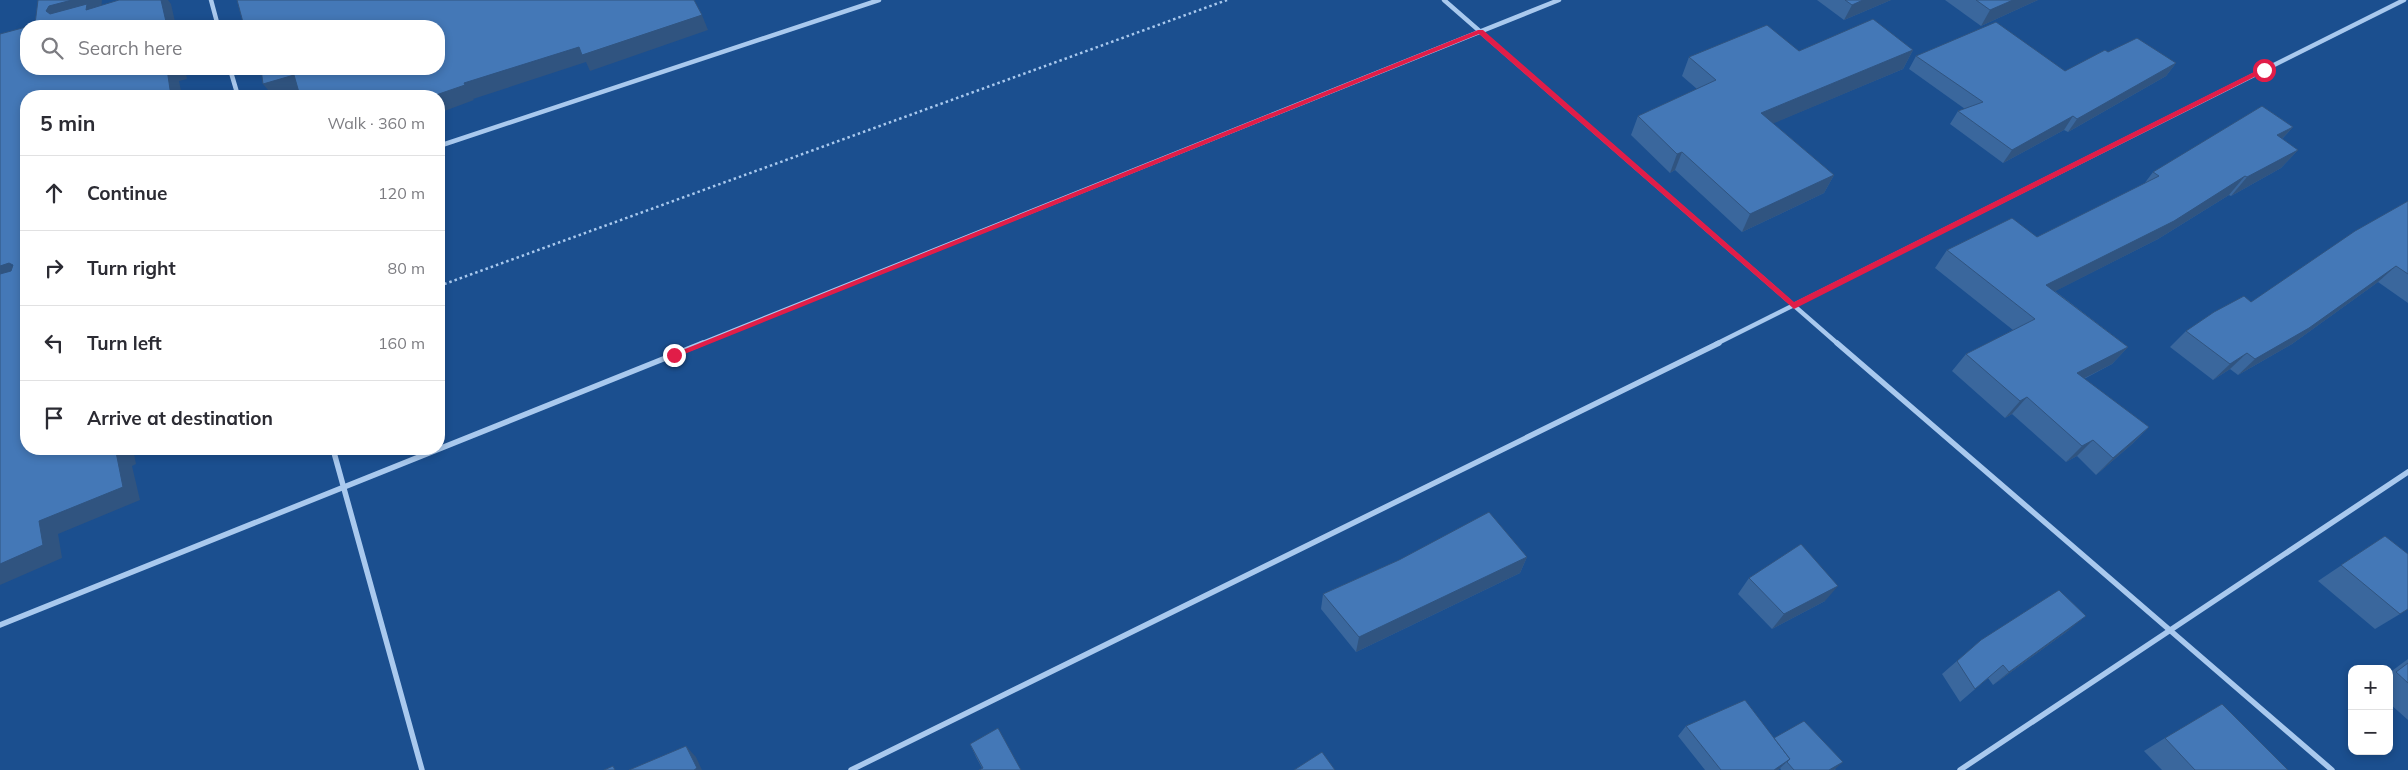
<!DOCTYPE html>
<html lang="en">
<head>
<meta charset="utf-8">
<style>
  body { margin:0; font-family:Mulish,sans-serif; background:#f7f7f7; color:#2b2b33 }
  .controls { position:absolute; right:15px; bottom:15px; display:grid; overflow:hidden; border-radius:10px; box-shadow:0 2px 8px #0003 }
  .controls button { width:45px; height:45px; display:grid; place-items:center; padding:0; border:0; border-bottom:1px solid #e1e1e2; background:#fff; color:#2b2b33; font:25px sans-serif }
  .stop { position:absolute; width:15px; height:15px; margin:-11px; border:4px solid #e11d48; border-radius:50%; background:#fff }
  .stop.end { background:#e11d48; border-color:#fff; box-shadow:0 1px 5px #0008 }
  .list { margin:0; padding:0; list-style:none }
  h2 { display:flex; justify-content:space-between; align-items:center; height:65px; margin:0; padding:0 20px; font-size:21px }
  h2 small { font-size:16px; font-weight:400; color:#7c7c81 }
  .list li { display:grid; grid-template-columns:32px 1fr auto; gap:15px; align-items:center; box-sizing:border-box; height:75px; padding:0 20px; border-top:1px solid #e1e1e2 }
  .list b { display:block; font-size:19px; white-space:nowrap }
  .list em { font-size:16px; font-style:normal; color:#7c7c81 }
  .icon { flex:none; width:28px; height:28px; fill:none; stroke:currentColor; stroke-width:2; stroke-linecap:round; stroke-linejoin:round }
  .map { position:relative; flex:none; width:2408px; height:770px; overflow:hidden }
  .search { position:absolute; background:#fff; box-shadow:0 2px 8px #0003; left:20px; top:20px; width:425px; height:55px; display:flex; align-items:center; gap:12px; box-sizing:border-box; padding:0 18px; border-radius:20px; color:#7c7c81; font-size:19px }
  .panel { position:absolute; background:#fff; box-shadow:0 2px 8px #0003; left:20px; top:90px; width:425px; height:365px; border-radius:20px }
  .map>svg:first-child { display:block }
</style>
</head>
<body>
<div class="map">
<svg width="2408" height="770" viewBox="0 0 2408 770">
  <rect width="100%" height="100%" fill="#1b4f8f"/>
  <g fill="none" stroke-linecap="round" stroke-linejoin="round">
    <path stroke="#a9c9ee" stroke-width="2.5" stroke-dasharray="2.5 3" stroke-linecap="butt" d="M439,286L1227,0"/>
    <g stroke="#a9c9ee" stroke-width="4.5">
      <path d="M211,0L218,26"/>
      <path d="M1444,0L1838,344"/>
      <path d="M230,69L238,96"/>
      <path d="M439,146L879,0"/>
      <path d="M700,344L1559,0"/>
      <path d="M1716,344L2404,0"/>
    </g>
    <g stroke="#a9c9ee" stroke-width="5.5">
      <path d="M1837,343L2332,770"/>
      <path d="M333,449L422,770"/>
      <path d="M0,625L703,343"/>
      <path d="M851,770L1719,343"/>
      <path d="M1960,770L2408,472"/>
    </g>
  </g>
  <g fill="#3a679d">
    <path d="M1817,0H1891L1844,20Z"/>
    <path d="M1945,0H2038L1981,26Z"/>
    <path d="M1913,50L1903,69L1773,123L1834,175L1824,193L1742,232L1675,170L1670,173L1631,135L1638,116L1697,89L1682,76L1689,57L1799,51Z"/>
    <path d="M2108,52L2176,63L2166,76L2068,132L2064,130L2003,163L1950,124L1958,111L1965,109L1909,69L1916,56L2065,71Z"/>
    <path d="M2293,127L2282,139L2298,150L2281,168L2231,196L2229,195L2158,239L2055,291L2128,347L2112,364L2084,379L2149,427L2132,444L2096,475L2077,456L2066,462L2012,414L2005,418L1952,371L1966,354L2013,330L1935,268L1947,250L2037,237L2144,184L2153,172Z"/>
    <path d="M2408,201V303L2378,282L2292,344L2238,375L2230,369L2213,380L2170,347L2186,331L2251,302Z"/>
    <path d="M2385,536L2400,614L2375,629L2318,581Z"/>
    <path d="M1527,557L1520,573L1356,652L1321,609L1323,594L1399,560Z"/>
    <path d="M1749,578L1825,601L1772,629L1738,594Z"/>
    <path d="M2069,630L1993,685L1988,678L1960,702L1942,674L1981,640Z"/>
    <path d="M2408,659V720L2389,703V673Z"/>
    <path d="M1686,726L1774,738L1836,769L1834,770H1781L1780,768L1778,770H1705L1678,736Z"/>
    <path d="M2165,738L2288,770H2162L2144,751Z"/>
    <path d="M970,744L1021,770L982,768L976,757Z"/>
  </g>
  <g fill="#305480">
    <path d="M72,0H102L101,11L60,26L46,11L49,6Z"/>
    <path d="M161,0H168L171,4L176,26H167Z"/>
    <path d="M1863,0H1891L1844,20L1852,5Z"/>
    <path d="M2013,0H2038L1981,26L1990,10Z"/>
    <path d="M702,15L708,30L590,71L586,62L473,99L474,100L439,113V96H433L464,83L579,47Z"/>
    <path d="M1913,50L1903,69L1753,132L1761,113Z"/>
    <path d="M2176,63L2166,76L2068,132L2077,119Z"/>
    <path d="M167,69H185L187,79L179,81L182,96H171Z"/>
    <path d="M294,75L305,90L284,96H273L263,84Z"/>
    <path d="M2073,116L2064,130L2003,163L2012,150Z"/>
    <path d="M2293,127L2276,145L2277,135Z"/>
    <path d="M2298,150L2281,168L2231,196L2247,177Z"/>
    <path d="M1682,152L1675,170L1670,173L1677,154Z"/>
    <path d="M1834,175L1824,193L1742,232L1750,214Z"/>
    <path d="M2245,176L2229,195L2158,239L2032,303L2046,285Z"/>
    <path d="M9,263L25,278L0,287V266Z"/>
    <path d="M2396,266L2378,282L2292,344L2238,375L2255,359Z"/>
    <path d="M2128,347L2112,364L2061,390L2077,373Z"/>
    <path d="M2247,353L2230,369L2213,380L2230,364Z"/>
    <path d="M2027,397L2012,414L2005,418L2020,401Z"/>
    <path d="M2149,427L2132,444L2096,475L2113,458Z"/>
    <path d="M2093,440L2077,456L2066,462L2082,446Z"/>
    <path d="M119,449H133L136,464L132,466L140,500L58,534L62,558L0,585V564L39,521Z"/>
    <path d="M1527,557L1520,573L1356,652L1359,637Z"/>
    <path d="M1838,586L1825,601L1772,629L1784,614Z"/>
    <path d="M2086,616L2069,630L1993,685L2009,672Z"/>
    <path d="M686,746L696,757L702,770H694Z"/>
    <path d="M1790,759L1778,770H1774Z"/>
    <path d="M1843,762L1834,770H1829Z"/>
  </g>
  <g fill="#4478b7" stroke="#305480">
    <path d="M38,0H72L49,6L46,11L50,14L87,4L86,10L119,0H161L167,26H27L35,24Z"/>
    <path d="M237,0H694L702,15L582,55L579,47L464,83L465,85L433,96H300L294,75L263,84L261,69H439V26H244Z"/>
    <path d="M1845,0H1863L1852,5Z"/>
    <path d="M1976,0H2013L1990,10Z"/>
    <path d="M1873,19L1913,50L1761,113L1834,175L1750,214L1682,152L1677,154L1638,116L1716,80L1689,57L1767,25L1799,51Z"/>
    <path d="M1996,22L2065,71L2105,50L2108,52L2137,38L2176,63L2077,119L2073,116L2012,150L1958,111L1983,102L1916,56Z"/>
    <path d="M26,27V69H167L171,96H26V449H119V450L116,452L123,487L39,521L43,545L0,564V274L11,271L13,265L9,263L0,266V34Z"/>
    <path d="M2262,106L2293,127L2277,135L2298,150L2247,177L2245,176L2174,221L2046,285L2128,347L2077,373L2149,427L2113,458L2093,440L2082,446L2027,397L2020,401L1966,354L2035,319L1947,250L2012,218L2037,237L2159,176L2153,172Z"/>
    <path d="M2408,201V274L2396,266L2309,328L2255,359L2247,353L2230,364L2186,331L2214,312L2244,296L2251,302L2355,231Z"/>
    <path d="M1489,512L1527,557L1359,637L1323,594L1399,560Z"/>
    <path d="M2385,536L2408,554V609L2400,614L2341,565Z"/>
    <path d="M1801,544L1838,586L1784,614L1749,578Z"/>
    <path d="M2059,590L2086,616L2009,672L2003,665L1975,689L1957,661L1981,640Z"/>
    <path d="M2408,663V683L2396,672Z"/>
    <path d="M1745,700L1790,759L1774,770H1721L1686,726Z"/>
    <path d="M2222,704L2288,770H2195L2165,738Z"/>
    <path d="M1804,721L1843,762L1829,770H1794L1787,762L1790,759L1774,738Z"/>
    <path d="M998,728L1021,770H979L983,768L970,744Z"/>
    <path d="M686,746L697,768L694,770H629Z"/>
    <path d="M1322,752L1335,770H1294Z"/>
    <path d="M613,766L615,770H604Z"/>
  </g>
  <path fill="#e11d48" d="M1478,30H1483L1794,302L2262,68L2268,70L1794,309L1479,34L677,357H671L670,355Z"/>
</svg>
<div class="controls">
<button>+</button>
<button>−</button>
</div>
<div class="stop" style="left:2264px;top:70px"></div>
<div class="stop end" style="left:674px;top:355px"></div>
<div class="search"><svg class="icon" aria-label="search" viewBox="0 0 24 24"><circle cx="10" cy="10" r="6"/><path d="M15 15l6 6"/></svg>Search here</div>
<section class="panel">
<h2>5 min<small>Walk · 360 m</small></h2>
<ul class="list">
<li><svg class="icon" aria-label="ahead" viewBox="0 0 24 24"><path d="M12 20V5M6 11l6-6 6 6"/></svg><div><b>Continue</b></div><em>120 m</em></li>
<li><svg class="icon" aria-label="right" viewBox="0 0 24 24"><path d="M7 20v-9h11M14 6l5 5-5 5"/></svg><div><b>Turn right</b></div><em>80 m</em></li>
<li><svg class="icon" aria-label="left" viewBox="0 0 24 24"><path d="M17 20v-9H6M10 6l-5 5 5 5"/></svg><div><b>Turn left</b></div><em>160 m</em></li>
<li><svg class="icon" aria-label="arrive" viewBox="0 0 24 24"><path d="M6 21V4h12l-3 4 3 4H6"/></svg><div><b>Arrive at destination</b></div></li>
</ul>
</section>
</div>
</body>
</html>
